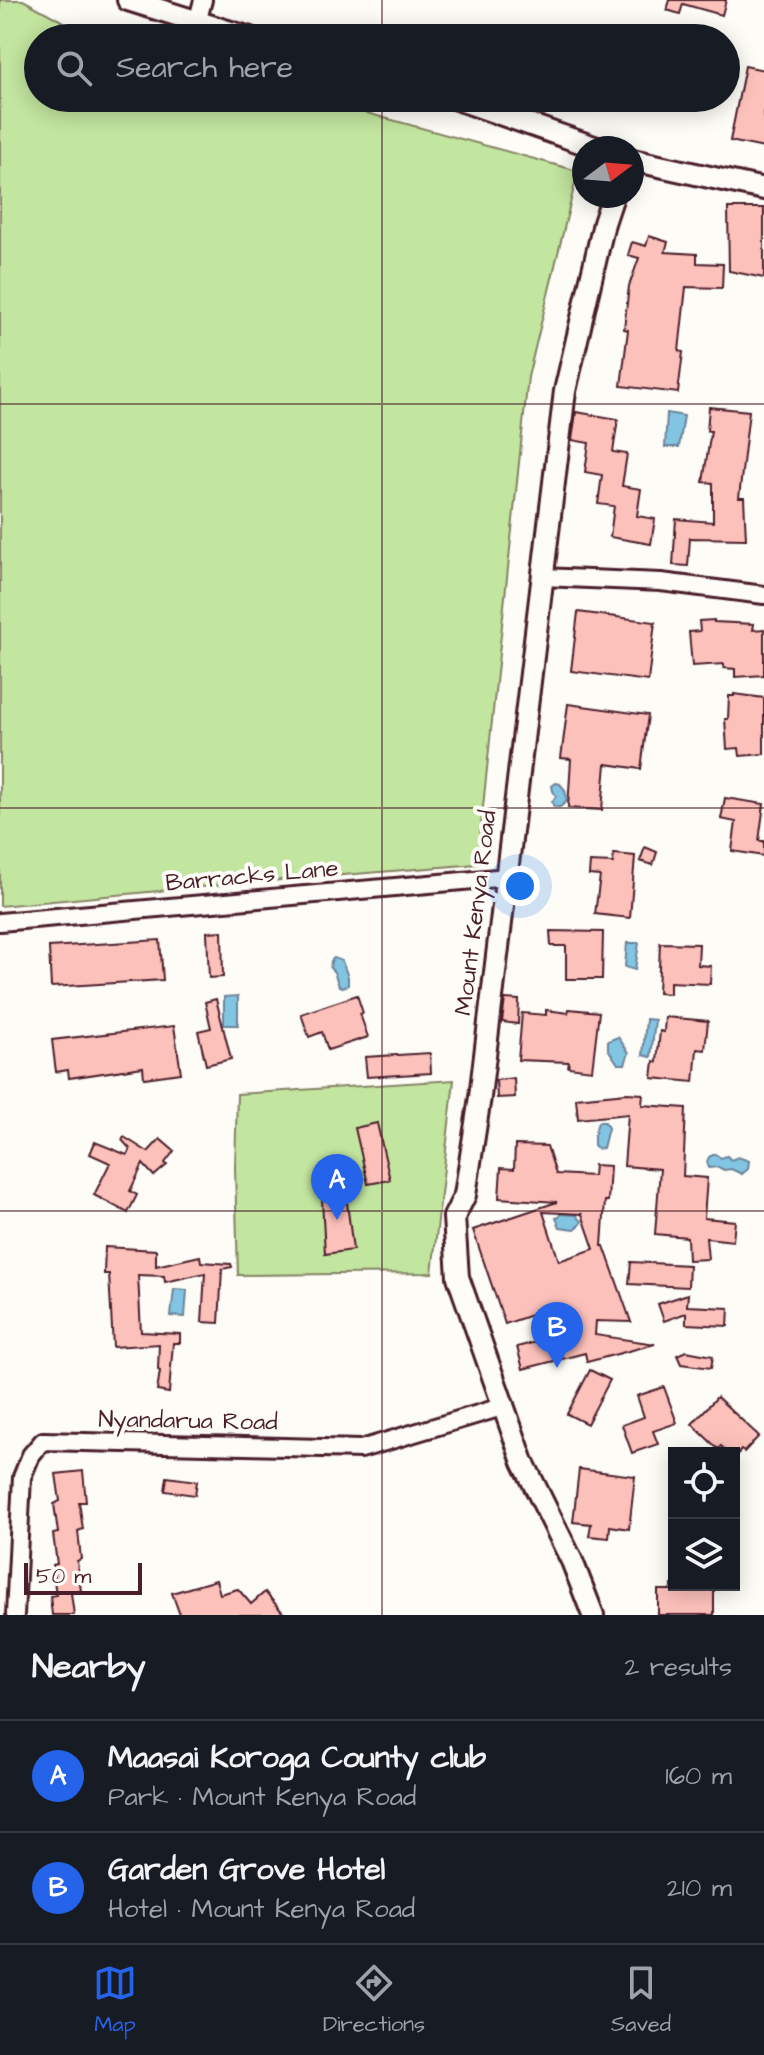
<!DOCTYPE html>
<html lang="en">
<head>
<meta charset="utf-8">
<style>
  body { margin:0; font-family:"Architects Daughter",sans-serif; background:#20242c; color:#f1f3f6 }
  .controls { position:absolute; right:24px; bottom:24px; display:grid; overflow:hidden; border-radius:0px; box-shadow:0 4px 20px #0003 }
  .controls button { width:72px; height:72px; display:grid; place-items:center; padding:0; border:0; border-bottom:2px solid #363941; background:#171b24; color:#f1f3f6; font:40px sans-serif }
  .compass { position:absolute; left:572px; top:136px; width:72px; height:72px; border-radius:50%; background:#171b24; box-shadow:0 4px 20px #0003; rotate:74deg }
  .scale { position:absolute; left:24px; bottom:20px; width:118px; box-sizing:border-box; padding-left:8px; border:4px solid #4a1f2b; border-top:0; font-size:22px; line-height:28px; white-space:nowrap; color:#4a1f2b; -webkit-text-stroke:6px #fdfcf7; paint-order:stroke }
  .you { position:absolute; left:520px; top:886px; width:28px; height:28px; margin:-20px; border:6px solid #fff; border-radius:50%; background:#1a73e8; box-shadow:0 0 0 12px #1a73e833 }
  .badge { display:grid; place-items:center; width:52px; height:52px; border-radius:50%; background:#2563eb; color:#fff; font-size:26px; font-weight:700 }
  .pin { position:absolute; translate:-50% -66px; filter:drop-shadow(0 2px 4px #0008) }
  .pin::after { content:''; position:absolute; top:42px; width:28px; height:24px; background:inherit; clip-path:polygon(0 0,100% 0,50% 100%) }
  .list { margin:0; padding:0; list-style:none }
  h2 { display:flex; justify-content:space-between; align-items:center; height:104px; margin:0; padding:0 32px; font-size:34px }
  h2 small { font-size:26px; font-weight:400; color:#9ea1a6 }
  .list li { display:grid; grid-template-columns:52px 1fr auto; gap:24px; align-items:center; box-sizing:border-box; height:112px; padding:0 32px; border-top:2px solid #363941 }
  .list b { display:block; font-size:30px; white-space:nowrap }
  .list p { margin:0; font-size:26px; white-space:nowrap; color:#9ea1a6 }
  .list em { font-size:26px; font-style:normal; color:#9ea1a6 }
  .icon { flex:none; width:44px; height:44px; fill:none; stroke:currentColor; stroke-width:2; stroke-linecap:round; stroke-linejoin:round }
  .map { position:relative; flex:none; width:764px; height:1615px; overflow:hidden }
  .search { position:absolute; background:#171b24; box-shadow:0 4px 20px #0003; left:24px; right:24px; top:24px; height:88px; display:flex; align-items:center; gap:20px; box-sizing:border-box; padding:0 28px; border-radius:44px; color:#9ea1a6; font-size:30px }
  .sheet { height:328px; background:#171b24 }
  nav { display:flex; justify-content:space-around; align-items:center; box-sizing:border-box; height:112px; border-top:2px solid #363941; background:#171b24; font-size:22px; color:#9ea1a6 }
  nav a { display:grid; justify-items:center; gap:4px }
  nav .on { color:#2563eb }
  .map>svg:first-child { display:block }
</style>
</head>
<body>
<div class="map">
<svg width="764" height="1615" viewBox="0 0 764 1615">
  <rect width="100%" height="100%" fill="#fdfcf7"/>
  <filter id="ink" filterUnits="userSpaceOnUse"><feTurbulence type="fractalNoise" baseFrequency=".0125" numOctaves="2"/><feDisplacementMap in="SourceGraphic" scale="16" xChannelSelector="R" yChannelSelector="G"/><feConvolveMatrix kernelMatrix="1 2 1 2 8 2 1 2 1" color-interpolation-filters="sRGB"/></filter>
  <g filter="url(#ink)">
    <g fill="#c2e59f" stroke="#868265" stroke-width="2">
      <path d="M0,0H23L93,38H38V98H312L578,171L528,377L477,864L244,883L0,906Z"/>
      <path d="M454,1080L432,1273L238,1275L235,1168L237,1094Z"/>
    </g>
    <g fill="#82c5e3" stroke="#6c8399" stroke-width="2">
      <path d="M667,413L684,416L679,447H665Z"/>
      <path d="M556,783L560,784L565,790L567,801L560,807H554L552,802L556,796L553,791L552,786Z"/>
      <path d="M627,943H639L635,970L625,967Z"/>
      <path d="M334,958L342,961L348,977V985L343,987L339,986L334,972L330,968L331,961Z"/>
      <path d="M238,996V1025H224V997Z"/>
      <path d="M646,1019L655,1020L651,1057L643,1055Z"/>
      <path d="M618,1037L629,1053L625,1064H618L608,1049V1041Z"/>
      <path d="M598,1122H605L608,1128L603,1148L598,1149L594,1145V1136Z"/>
      <path d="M715,1154L721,1158L727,1156L731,1160L738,1157L749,1161L748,1169L742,1174L731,1169L724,1170L718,1167L709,1168L707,1162L709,1157Z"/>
      <path d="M560,1214L577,1215L578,1218L582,1221L581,1224L575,1229L560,1227L556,1218L559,1217Z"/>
      <path d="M174,1289L187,1290L185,1317L171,1316Z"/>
    </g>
    <g fill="#fdc1bb" stroke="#4a1f2b" stroke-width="2" fill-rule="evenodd">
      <path d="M670,0H726L722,15L683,4L680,14L667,10Z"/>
      <path d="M745,66L764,70V148L730,141Z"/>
      <path d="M728,208H764V278L729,271Z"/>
      <path d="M649,236L668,242L665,252L697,254V263L723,264L722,288L686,287L679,351L683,352L678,393L621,386L628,330L624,329L629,286L639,258L628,255L632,242L646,246Z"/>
      <path d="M709,407L749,411L739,498H744L746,539L690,538L688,566L673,565L676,519L713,522V483L703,482L711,431H707Z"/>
      <path d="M576,412L618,419L613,452L627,454L622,486L641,489L637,516L655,519L651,544L610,537L614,506L598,504L602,475L585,472L589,443L572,440Z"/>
      <path d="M578,612L655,622L648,681L571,671Z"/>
      <path d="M714,620V622L754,624L753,630L764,629V675L735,677V669L724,668V664L692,666L689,632L700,631L699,621Z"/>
      <path d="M734,694L764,698V754L740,756L739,748L727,749L725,719H728L729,696H734Z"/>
      <path d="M568,704L648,715L641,769L606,764L602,810L568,808L571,759L561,758Z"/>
      <path d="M725,798L764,804L759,841H764V856L732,851L736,822L721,819Z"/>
      <path d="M645,847L657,852L653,865L640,861Z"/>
      <path d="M614,854L635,856L630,918L595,914L600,876L589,875L590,862L613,863Z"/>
      <path d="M222,931L223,977L209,978L207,932Z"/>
      <path d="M550,931L603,932L602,979H566V946H551Z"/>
      <path d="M160,940L163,980L51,987L49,947Z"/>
      <path d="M660,943L699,944L698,965L711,966L710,984L670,982V994L658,993Z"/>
      <path d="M357,995L363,1013L360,1014L368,1037L328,1050L322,1032L309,1037L301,1014Z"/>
      <path d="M216,999L231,1059L206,1065L198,1031L211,1028L205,1002Z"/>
      <path d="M505,999L519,1000L518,1024L502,1022Z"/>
      <path d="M569,1009L599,1012L592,1070L568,1067L569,1062L518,1060L522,1013L546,1015V1010L568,1013Z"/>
      <path d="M665,1017L708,1021L705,1050L697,1049L694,1082L652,1078L654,1061L657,1062L660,1031L664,1032Z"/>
      <path d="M174,1026L181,1073L144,1078L143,1067L69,1078L68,1070L56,1072L52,1040Z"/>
      <path d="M430,1053L431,1073L367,1077L365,1057Z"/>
      <path d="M514,1078L515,1097L497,1098L496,1080Z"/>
      <path d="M627,1093L643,1094L642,1105L686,1108L683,1176L707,1178L704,1218L735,1221L733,1241L706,1238L708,1259L688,1260L687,1237L655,1234L660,1169L624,1166L628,1114L578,1119L576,1098Z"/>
      <path d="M377,1123L390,1180L368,1184L355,1128Z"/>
      <path d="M124,1137L148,1152L160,1139L174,1151L165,1163L167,1165L154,1176L143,1164L130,1191L137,1195L128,1213L94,1195L110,1163L90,1154L95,1142L127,1155L130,1149L122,1140Z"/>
      <path d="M515,1145L547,1146L556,1174L593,1176L594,1165L610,1166L608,1201H605L602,1246H604L631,1322L596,1321L595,1335L655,1344L587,1362L585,1353L523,1369L517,1347L555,1337L546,1310L505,1324L473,1230L557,1202L499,1198L501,1168L514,1169ZM543,1212L582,1214L594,1249L559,1261Z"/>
      <path d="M346,1195L353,1250L325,1254L322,1199Z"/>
      <path d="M105,1247L156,1250V1266L200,1256L201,1262L231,1264L232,1267L222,1269L219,1323L202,1322L205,1273L165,1282L164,1276L138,1275L141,1332L180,1334V1343H173L169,1393L157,1391L160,1371L158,1370L159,1344L113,1347L109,1274H104Z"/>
      <path d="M631,1262L689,1265L688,1287L629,1284Z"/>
      <path d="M688,1294L687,1306L729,1308L728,1326L686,1324V1313L664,1321L658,1304Z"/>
      <path d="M686,1351L713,1356L711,1368L681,1364L677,1355Z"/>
      <path d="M590,1370L610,1380L587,1424L567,1414Z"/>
      <path d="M664,1387L677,1423L653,1431L658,1444L632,1453L622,1425L644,1417L637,1396Z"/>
      <path d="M717,1397L759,1436L744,1452L741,1450L734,1458V1453H728L721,1446L718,1449L692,1424Z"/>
      <path d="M579,1469L635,1476L629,1529L610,1526L609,1538L589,1536L591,1524L573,1522Z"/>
      <path d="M83,1471L86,1502H79L83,1529L78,1531L81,1559L77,1561L81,1591L71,1593L74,1615H52L50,1596L56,1595L52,1565L57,1564L53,1534L58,1533L54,1504L60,1501L56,1474Z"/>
      <path d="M167,1477L197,1481L195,1495L165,1491Z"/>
      <path d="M216,1580L220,1594L238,1589L251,1604L265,1592L285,1615H180L172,1593Z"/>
      <path d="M672,1585H714V1615H658V1590H672Z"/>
    </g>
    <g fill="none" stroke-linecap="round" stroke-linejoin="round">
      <defs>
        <g id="minor">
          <path d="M197,23L203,0"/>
          <path d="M542,577L661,582L764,595"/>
          <path d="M0,922L508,877"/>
          <path d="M15,1615L22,1477L31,1455L43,1441L361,1449L505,1406"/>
        </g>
        <g id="major">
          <path d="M128,0L250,38"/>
          <path d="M454,98L597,148"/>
          <path d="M632,160L764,189"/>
          <path d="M593,1615L572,1561L523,1462L458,1277L454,1217L465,1195L480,1097L565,391L604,223L613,196"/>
        </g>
      </defs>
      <use href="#minor" stroke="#4a1f2b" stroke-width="22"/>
      <use href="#major" stroke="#4a1f2b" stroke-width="26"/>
      <use href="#minor" stroke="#fdfcf7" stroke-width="16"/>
      <use href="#major" stroke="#fdfcf7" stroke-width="20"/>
    </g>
  </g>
  <path fill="none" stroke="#4a1f2b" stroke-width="2" stroke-opacity="0.55" d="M382,0V38M382,98V1615M0,404H764M0,808H764M0,1211H764"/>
  <g text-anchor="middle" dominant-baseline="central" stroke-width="8" stroke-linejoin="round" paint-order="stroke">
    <g font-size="24" fill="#4a1f2b" stroke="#fdfcf7">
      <text transform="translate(252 876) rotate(-5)">Barracks Lane</text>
      <text transform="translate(476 913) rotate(-83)">Mount Kenya Road</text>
      <text transform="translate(188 1421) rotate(1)">Nyandarua Road</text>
    </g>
  </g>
</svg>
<div class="controls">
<button><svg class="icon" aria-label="locate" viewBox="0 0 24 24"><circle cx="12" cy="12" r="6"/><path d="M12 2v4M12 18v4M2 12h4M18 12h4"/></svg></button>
<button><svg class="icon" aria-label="layers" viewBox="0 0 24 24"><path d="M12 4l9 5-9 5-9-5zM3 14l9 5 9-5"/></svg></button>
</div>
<svg class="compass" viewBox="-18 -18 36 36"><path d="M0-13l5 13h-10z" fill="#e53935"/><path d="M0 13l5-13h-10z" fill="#9ea1a6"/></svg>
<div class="scale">50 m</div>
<div class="you"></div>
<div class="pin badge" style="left:337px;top:1220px">A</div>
<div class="pin badge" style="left:557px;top:1368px">B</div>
<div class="search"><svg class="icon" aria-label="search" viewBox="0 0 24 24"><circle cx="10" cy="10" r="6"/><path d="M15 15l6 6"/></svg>Search here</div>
</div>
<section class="sheet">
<h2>Nearby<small>2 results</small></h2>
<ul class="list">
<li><span class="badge">A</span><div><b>Maasai Koroga County club</b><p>Park · Mount Kenya Road</p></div><em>160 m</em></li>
<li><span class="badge">B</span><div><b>Garden Grove Hotel</b><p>Hotel · Mount Kenya Road</p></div><em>210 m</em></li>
</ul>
</section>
<nav>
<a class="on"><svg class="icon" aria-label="map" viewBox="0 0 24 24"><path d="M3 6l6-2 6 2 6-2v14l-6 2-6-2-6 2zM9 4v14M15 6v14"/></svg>Map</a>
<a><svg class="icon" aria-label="directions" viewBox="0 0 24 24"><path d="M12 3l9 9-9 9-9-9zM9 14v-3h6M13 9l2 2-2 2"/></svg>Directions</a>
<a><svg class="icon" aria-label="saved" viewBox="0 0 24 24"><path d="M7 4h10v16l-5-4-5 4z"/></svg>Saved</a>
</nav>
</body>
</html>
